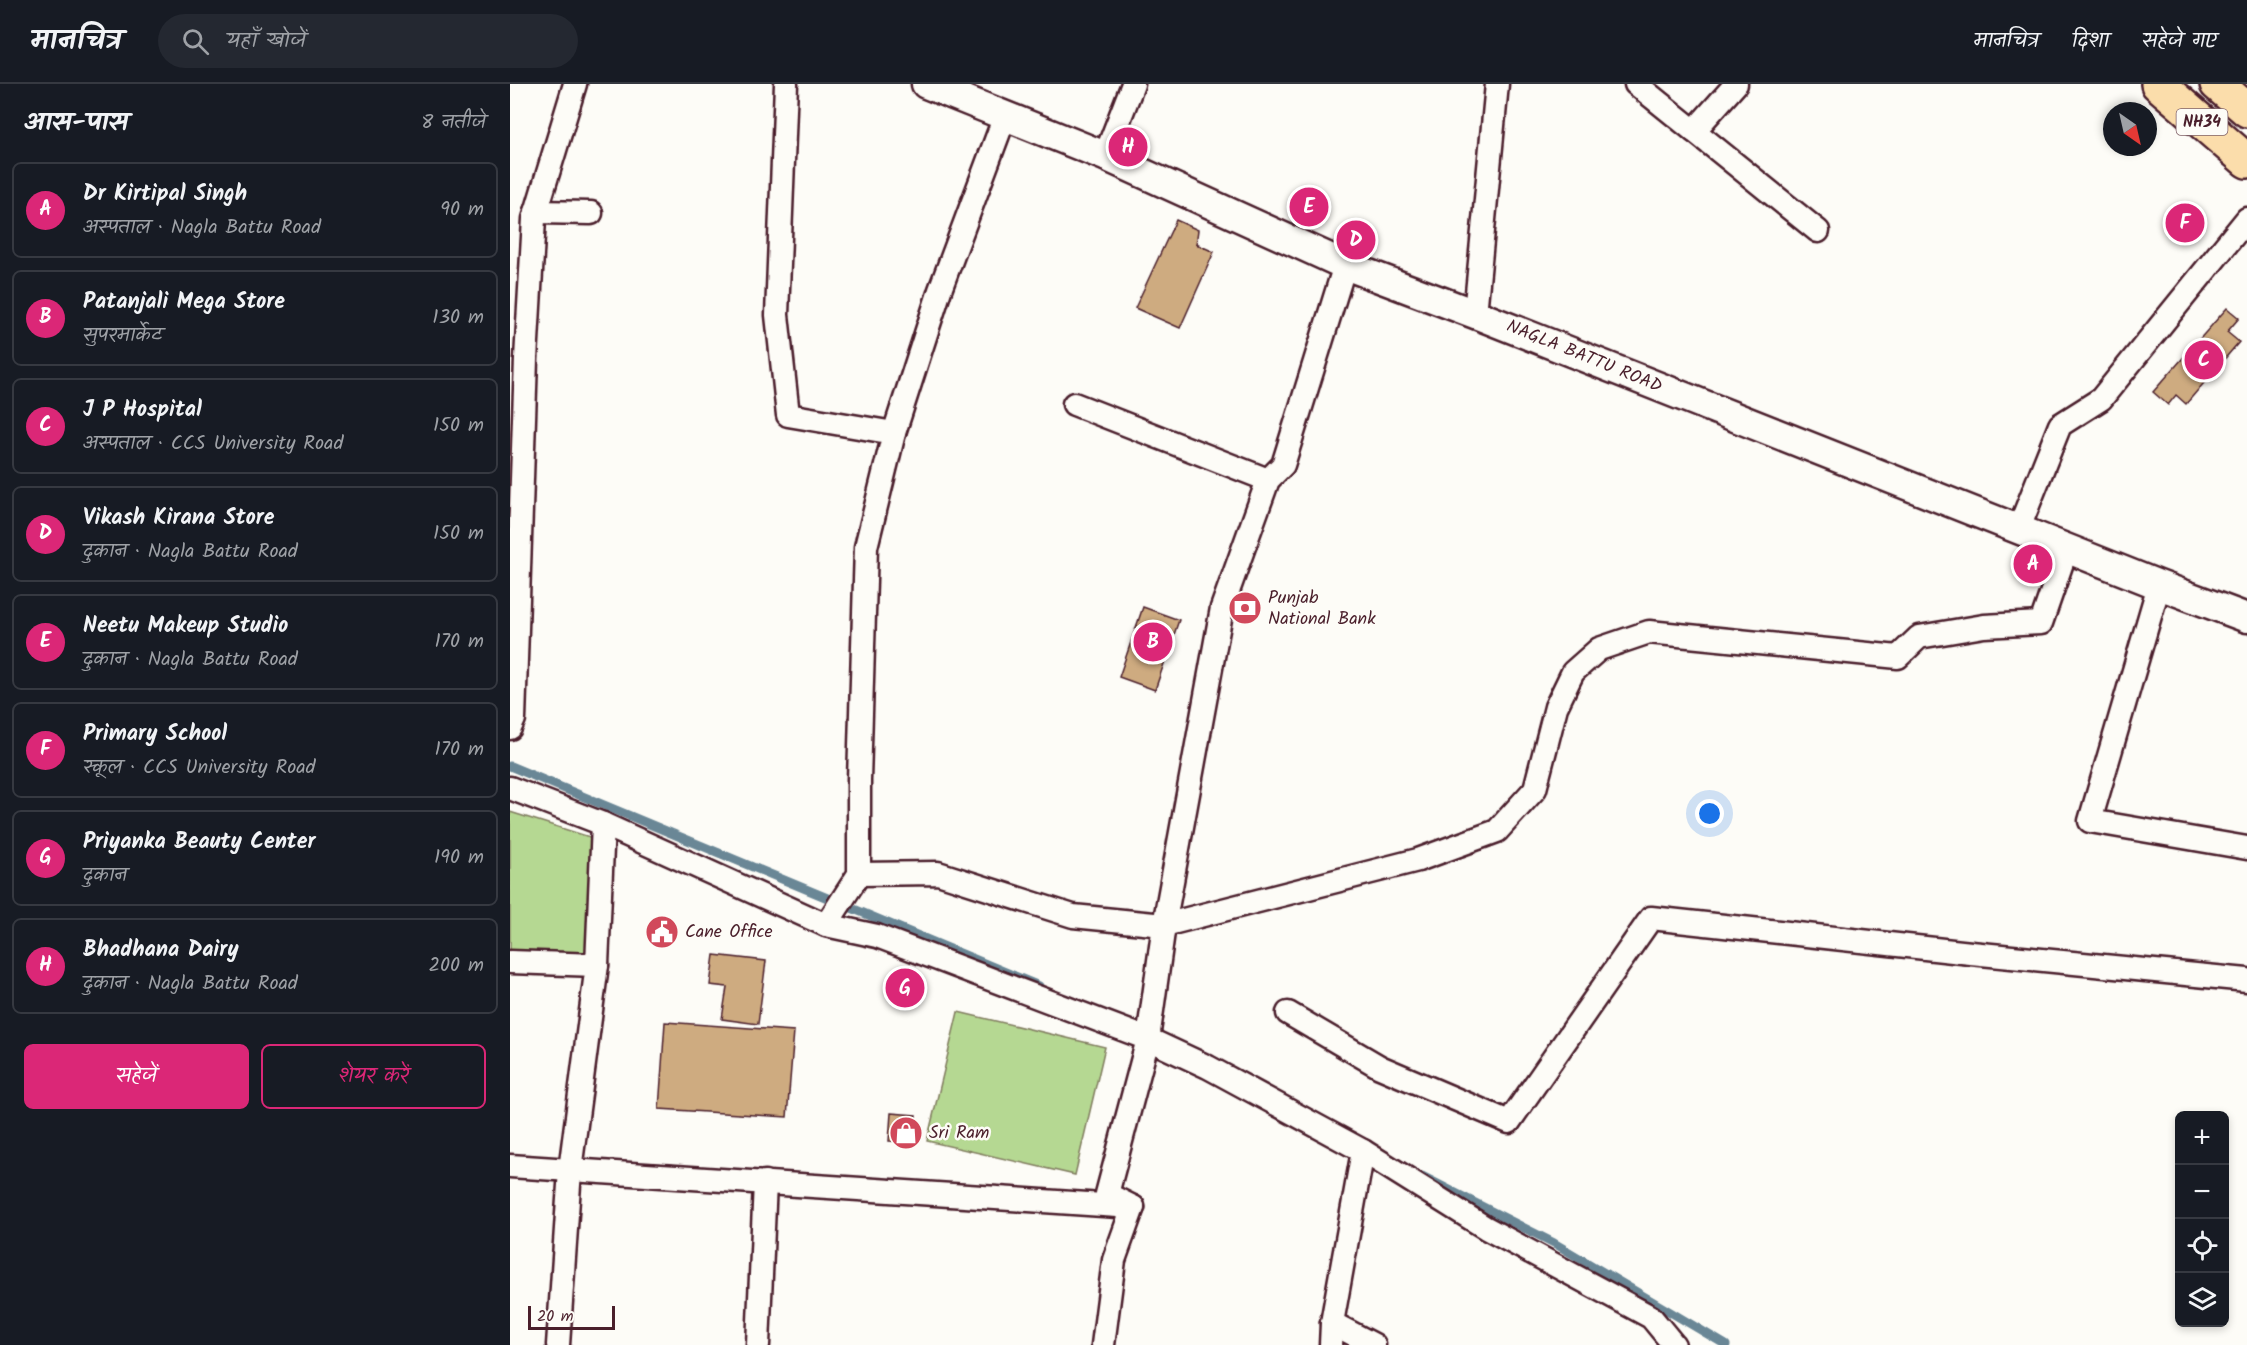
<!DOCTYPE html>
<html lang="hi">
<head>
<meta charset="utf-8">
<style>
  body { margin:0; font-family:Kalam,"Playpen Sans Deva",sans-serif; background:#242831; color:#f1f3f6 }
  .controls { position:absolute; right:18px; bottom:18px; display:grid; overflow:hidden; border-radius:9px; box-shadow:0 3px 9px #0003 }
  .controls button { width:54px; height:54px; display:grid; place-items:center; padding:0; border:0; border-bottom:2px solid #363941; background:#171b24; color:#f1f3f6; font:30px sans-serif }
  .compass { position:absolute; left:1593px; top:18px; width:54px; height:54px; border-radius:50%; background:#171b24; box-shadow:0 3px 9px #0003; rotate:146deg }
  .scale { position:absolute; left:18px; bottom:15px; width:87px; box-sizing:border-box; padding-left:6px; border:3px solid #4a1f2b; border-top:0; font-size:16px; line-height:21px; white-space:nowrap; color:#4a1f2b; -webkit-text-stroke:4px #fdfcf7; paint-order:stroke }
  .you { position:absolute; left:1200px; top:730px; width:21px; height:21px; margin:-15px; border:4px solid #fff; border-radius:50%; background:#1a73e8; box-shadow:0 0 0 9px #1a73e833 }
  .badge { display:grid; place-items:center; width:39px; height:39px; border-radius:50%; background:#db2777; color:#fff; font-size:20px; font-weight:700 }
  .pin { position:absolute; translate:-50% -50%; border:3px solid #fff; box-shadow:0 2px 6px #0006 }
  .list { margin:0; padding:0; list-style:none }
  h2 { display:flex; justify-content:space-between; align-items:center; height:78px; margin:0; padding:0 24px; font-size:26px }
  h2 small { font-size:20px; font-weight:400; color:#9ea1a6 }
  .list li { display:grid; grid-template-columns:39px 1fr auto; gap:18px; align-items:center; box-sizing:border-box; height:96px; margin:0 12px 12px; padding:0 12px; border:2px solid #363941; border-radius:9px }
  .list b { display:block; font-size:22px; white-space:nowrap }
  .list p { margin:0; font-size:20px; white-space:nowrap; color:#9ea1a6 }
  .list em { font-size:20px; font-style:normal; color:#9ea1a6 }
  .actions { display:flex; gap:12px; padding:18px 24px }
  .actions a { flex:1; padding:14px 0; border:2px solid #db2777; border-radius:9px; text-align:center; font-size:21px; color:#db2777 }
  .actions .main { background:#db2777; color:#fff }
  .icon { flex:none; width:33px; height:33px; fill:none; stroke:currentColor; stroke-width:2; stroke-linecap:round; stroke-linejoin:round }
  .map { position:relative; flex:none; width:1737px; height:1261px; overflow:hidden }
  header { display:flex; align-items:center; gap:36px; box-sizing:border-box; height:84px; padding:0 30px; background:#171b24; border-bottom:2px solid #363941 }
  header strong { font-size:28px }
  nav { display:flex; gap:33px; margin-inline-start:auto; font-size:21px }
  .search { width:420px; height:54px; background:#242831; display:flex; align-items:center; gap:15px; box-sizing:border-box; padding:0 21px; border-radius:33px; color:#9ea1a6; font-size:22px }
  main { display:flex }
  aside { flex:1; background:#171b24 }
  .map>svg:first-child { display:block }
</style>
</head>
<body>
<header>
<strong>मानचित्र</strong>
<div class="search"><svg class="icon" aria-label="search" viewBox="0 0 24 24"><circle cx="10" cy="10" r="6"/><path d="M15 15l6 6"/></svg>यहाँ खोजें</div>
<nav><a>मानचित्र</a><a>दिशा</a><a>सहेजे गए</a></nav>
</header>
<main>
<aside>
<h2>आस-पास<small>8 नतीजे</small></h2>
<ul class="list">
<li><span class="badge">A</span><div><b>Dr Kirtipal Singh</b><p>अस्पताल · Nagla Battu Road</p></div><em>90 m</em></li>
<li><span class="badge">B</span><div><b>Patanjali Mega Store</b><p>सुपरमार्केट</p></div><em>130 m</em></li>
<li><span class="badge">C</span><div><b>J P Hospital</b><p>अस्पताल · CCS University Road</p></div><em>150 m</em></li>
<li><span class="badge">D</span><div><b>Vikash Kirana Store</b><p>दुकान · Nagla Battu Road</p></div><em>150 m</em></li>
<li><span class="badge">E</span><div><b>Neetu Makeup Studio</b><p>दुकान · Nagla Battu Road</p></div><em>170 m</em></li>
<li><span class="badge">F</span><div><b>Primary School</b><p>स्कूल · CCS University Road</p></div><em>170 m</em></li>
<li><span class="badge">G</span><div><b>Priyanka Beauty Center</b><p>दुकान</p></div><em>190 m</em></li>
<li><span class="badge">H</span><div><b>Bhadhana Dairy</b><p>दुकान · Nagla Battu Road</p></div><em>200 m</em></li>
</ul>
<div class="actions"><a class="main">सहेजें</a><a>शेयर करें</a></div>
</aside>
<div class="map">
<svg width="1737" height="1261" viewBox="0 0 1737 1261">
  <rect width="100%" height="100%" fill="#fdfcf7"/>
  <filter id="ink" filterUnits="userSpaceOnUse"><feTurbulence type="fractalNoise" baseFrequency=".0167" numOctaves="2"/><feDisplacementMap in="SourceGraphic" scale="12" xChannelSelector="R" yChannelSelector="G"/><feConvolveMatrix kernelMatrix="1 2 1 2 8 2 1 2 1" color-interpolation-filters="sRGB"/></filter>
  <g filter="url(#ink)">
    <g fill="#b5d892" stroke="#807c5e" stroke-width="1.5">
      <path d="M0,728L86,755L77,870L0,866Z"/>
      <path d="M448,928L595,963L565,1091L417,1057Z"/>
    </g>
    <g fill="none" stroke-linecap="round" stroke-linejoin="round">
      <g stroke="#6a8796" stroke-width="9">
        <path d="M0,682L529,902"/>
        <path d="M912,1092L1044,1159L1216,1261"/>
      </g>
    </g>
    <g fill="#ceab80" stroke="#4a1f2b" stroke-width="1.5">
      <path d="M666,136L688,146L686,160L704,168L670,244L625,224Z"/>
      <path d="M1717,224L1729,234L1717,248L1729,258L1676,320L1666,311L1658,321L1643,308Z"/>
      <path d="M633,523L669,536L645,606L609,593Z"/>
      <path d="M204,871L256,877L248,940L212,935L217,903L200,901Z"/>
      <path d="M155,938L284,947L277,1033L149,1025Z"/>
      <path d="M381,1029L406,1031L404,1058L379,1057Z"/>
    </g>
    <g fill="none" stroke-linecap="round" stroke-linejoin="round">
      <defs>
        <g id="minor">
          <path d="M276,0L267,231L278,331L384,349"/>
          <path d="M1126,0L1308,147"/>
          <path d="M1184,47L1226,0"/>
          <path d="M595,72L623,0"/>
          <path d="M26,128L81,129"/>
          <path d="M965,230L987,0"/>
          <path d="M564,320L758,396"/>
          <path d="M1509,444L1550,341L1591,315L1737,135"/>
          <path d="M1649,501L1580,737L1737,764"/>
          <path d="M0,644L4,635L16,275L24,135L65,0"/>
          <path d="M0,704L93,740L316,841L367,852L638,955L698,983L853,1067L976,1144L1141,1233L1164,1261"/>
          <path d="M349,790L428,789L563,832L654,841L908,776L987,747L1025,705L1046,623L1063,588L1089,565L1139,548L1388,573L1409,553L1474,542L1531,539L1557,464"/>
          <path d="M316,841L349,790V696L356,463L384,349L430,206L495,32"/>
          <path d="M0,878L87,881"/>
          <path d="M778,929L870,983L999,1038L1141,834L1461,869L1737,896"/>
          <path d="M853,1067L822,1239L864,1261"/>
          <path d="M0,1082L623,1123L597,1110L638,955L654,841L712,524L758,396L773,381L835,181"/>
          <path d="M48,1261L60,1086L87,881L93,740"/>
          <path d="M248,1261L255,1098"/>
          <path d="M593,1261L604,1176L623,1123"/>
          <path d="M821,1261L822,1239"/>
        </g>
        <path id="tertiary" d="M416,0L595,72L835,181L965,230L1649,501L1737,534"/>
        <g id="trunk">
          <path d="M1648,0L1737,77"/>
          <path d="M1707,0L1737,26"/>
        </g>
      </defs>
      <use href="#minor" stroke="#4a1f2b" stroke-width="27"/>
      <use href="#tertiary" stroke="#4a1f2b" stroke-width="33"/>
      <use href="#trunk" stroke="#4a1f2b" stroke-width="38"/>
      <use href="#minor" stroke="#fdfcf7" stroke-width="22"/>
      <use href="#tertiary" stroke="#fdfcf7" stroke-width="28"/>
      <use href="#trunk" stroke="#fbddab" stroke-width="33"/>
    </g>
  </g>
  <defs>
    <symbol id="bank-disc" viewBox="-11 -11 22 22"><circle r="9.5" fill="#d1495b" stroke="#fdfcf7"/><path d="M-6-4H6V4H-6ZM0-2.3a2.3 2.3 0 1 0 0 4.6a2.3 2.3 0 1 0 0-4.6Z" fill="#fff"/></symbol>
    <symbol id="civic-disc" viewBox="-11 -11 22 22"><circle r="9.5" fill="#d1495b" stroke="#fdfcf7"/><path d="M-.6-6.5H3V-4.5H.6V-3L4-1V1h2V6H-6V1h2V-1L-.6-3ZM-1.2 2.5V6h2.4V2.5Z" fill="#fff"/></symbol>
    <symbol id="shop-disc" viewBox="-11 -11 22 22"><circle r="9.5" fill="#d1495b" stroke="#fdfcf7"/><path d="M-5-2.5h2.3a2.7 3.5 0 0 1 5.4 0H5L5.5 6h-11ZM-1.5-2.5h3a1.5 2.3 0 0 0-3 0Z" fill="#fff"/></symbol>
  </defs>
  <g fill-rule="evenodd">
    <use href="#bank-disc" x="716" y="505" width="38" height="38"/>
    <use href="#civic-disc" x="133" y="829" width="38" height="38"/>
    <use href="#shop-disc" x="377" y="1030" width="38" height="38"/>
  </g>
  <g text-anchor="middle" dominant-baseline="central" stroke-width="5" stroke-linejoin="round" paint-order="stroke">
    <rect fill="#fdfcf7" stroke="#806168" stroke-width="1.5" x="1666.5" y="25" width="51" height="26" rx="4.5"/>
    <g font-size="16" font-weight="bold" fill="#4a1f2b">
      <text x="1692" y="38">NH34</text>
    </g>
    <g font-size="18" fill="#4a1f2b" stroke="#fdfcf7">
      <text transform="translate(1074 273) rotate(22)">NAGLA BATTU ROAD</text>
    </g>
    <g font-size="18" fill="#4a1f2b" stroke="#fdfcf7" text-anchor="start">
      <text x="758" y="514">Punjab<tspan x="758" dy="21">National Bank</tspan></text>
      <text x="175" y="848">Cane Office</text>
      <text x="419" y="1049">Sri Ram</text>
    </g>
  </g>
</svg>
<div class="controls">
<button>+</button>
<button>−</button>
<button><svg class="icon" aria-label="locate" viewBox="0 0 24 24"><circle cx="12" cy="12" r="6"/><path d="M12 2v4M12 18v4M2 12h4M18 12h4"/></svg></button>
<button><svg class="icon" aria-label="layers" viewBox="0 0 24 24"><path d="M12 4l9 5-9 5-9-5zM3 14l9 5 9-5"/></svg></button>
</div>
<svg class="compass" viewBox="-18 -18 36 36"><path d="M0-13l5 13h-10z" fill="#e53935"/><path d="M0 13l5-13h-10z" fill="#9ea1a6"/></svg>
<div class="scale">20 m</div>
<div class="you"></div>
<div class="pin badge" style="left:1523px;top:480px">A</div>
<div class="pin badge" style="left:643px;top:558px">B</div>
<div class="pin badge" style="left:1694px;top:276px">C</div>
<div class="pin badge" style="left:846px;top:156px">D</div>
<div class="pin badge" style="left:799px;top:123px">E</div>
<div class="pin badge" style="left:1675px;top:139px">F</div>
<div class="pin badge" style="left:395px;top:904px">G</div>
<div class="pin badge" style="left:618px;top:63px">H</div>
</div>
</main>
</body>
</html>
